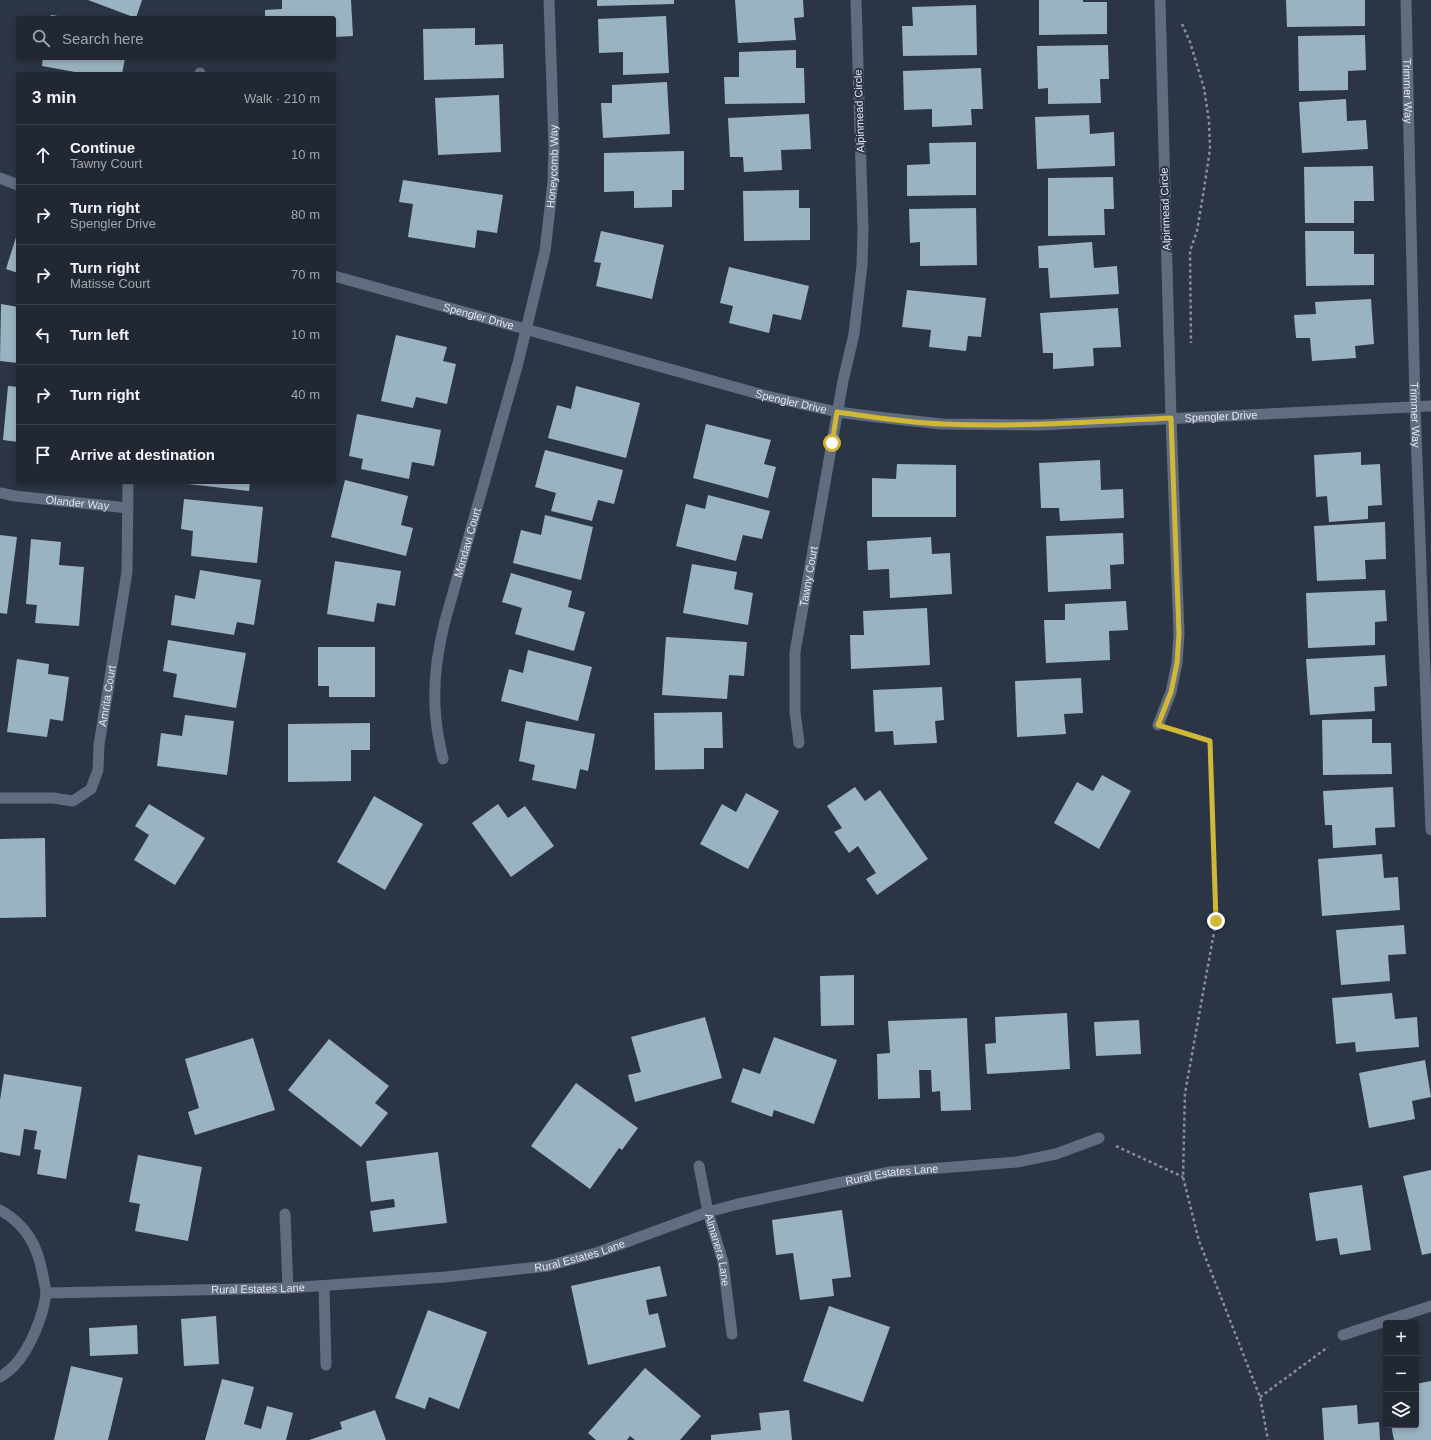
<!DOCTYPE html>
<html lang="en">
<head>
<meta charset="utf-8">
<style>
  body { margin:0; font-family:Arial,sans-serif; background:#2d3440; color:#f1f3f6 }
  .controls { position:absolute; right:12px; bottom:12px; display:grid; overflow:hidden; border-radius:4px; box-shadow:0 2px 6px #0003 }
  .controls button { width:36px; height:36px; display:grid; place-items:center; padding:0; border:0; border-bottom:1px solid #3e444f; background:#212834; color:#f1f3f6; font:20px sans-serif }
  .stop { position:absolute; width:12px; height:12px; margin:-9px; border:3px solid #d0b836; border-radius:50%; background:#fff }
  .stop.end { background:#d0b836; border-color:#fff; box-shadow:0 1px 4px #0008 }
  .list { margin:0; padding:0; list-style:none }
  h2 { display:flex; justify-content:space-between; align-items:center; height:52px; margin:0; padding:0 16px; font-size:17px }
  h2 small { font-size:13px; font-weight:400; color:#a2a6ac }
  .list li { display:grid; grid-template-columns:26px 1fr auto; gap:12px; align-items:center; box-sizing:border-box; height:60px; padding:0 16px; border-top:1px solid #3e444f }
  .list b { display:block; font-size:15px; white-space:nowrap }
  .list p { margin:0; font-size:13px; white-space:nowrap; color:#a2a6ac }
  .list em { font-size:13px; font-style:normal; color:#a2a6ac }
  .icon { flex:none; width:22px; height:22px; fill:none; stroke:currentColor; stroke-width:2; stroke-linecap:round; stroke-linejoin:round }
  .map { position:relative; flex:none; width:1431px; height:1440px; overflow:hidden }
  .search { position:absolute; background:#212834; box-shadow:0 2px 6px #0003; left:16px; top:16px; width:320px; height:44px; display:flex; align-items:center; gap:10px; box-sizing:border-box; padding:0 14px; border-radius:4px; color:#a2a6ac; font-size:15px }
  .panel { position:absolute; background:#212834; box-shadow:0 2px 6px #0003; left:16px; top:72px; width:320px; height:412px; border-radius:4px }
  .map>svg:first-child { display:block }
</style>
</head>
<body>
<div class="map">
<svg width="1431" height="1440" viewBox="0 0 1431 1440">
  <rect width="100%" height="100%" fill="#2c3546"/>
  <g fill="#9ab3c0">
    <path d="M88,0H142L136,18Z"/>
    <path d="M282,0H351L353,36L334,37V18H265V10L282,9Z"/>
    <path d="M597,0H674V4L597,6Z"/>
    <path d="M735,0H803L804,17L794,18L796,40L738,43Z"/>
    <path d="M1039,0H1083V2H1107V34L1039,35Z"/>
    <path d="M1286,0H1365V26L1287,27Z"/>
    <path d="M976,5L977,55L903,56L902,26H913L912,7Z"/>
    <path d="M51,15L65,17V18H50Z"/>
    <path d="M666,16L669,73L623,75V52L599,53L598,19Z"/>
    <path d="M475,28V45L503,44L504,78L424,80L423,29Z"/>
    <path d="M1365,35L1366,70L1348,71V90L1299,91L1298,36Z"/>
    <path d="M1108,45L1109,79H1100L1101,103L1048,104V88L1038,89L1037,46Z"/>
    <path d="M796,50V68H804L805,103L725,104L724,77H739V52Z"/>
    <path d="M43,58H125L122,74H86L42,66Z"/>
    <path d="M981,68L983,109H971L972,125L932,127V109L904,110L903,71Z"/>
    <path d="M667,82L670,134L603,138L601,103H612V85Z"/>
    <path d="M499,95L501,152L438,155L435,98Z"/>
    <path d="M1346,99L1347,121L1366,120L1368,149L1302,153L1299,102Z"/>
    <path d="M809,114L811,149L781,150L782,170L744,172L743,157H730L728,118Z"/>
    <path d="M1089,115L1090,134L1114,132L1115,166L1037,169L1035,117Z"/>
    <path d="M976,142V195L907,196V165L930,164L929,143Z"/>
    <path d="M684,151V190H672V207L634,208V191L604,192V153Z"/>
    <path d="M1373,166L1374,201H1354V223H1305L1304,167Z"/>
    <path d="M1113,177L1114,209H1104L1105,235L1048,236V178Z"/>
    <path d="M403,180L503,195L497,233L477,230L475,248L408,237L413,204L399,202Z"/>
    <path d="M799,190V208H810V240L744,241L743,191Z"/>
    <path d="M976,208L977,265L920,266V242L910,243L909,209Z"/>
    <path d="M18,231V273L6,269Z"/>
    <path d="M601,231L664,245L652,299L596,286L601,263L594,262Z"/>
    <path d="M1305,231H1354V254H1374V285L1306,286Z"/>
    <path d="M1092,242L1094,268L1117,266L1119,294L1050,298L1048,268H1039L1038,246Z"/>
    <path d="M729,267L809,286L801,320L773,314L769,333L729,323L733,306L720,303Z"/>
    <path d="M907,290L986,298L981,337L968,336L966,351L929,347L931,330L902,327Z"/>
    <path d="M1371,299L1374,344L1355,346L1356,358L1312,361L1310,338H1296L1294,315L1316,314L1315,302Z"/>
    <path d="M1,304L18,307V363L0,361Z"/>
    <path d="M1118,308L1121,347L1093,348L1094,366L1053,369V353H1043L1040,313Z"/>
    <path d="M396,335L447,347L443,361L456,364L447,404L416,397L413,408L381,401Z"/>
    <path d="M8,386L18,387V442L3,440Z"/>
    <path d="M576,386L640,403L626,458L548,438L557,405L571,409Z"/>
    <path d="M357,414L441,430L434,466L412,462L409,479L361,469L363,459L349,456Z"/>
    <path d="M706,424L771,440L764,464L776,467L768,498L693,478Z"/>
    <path d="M545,450L623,470L614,504L598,500L592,521L551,511L556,493L535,487Z"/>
    <path d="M1361,452V465L1380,464L1382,505L1368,506V519L1329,522L1327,496L1316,497L1314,455Z"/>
    <path d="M1100,460L1101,490L1123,489L1124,518L1060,521L1059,508H1041L1039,463Z"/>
    <path d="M897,464L956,465V517H872V478L896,479Z"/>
    <path d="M345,480L408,496L401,525L413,528L406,556L331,537Z"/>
    <path d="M179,482H250L249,491L179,483Z"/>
    <path d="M708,495L770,511L762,539L743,535L736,561L676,546L686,504L705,509Z"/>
    <path d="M184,499L263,507L257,563L191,556L193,531L181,529Z"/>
    <path d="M545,515L593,527L581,580L513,563L521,530L541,535Z"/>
    <path d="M1385,522L1386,559L1365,560L1366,579L1317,581L1314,526Z"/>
    <path d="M1123,533L1124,564L1110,565L1111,589L1048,592L1046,536Z"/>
    <path d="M0,535L17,537L7,614L0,613Z"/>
    <path d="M931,537L932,554L950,553L952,594L890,598L889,569L868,570L867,541Z"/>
    <path d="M31,539L61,542L59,565L84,567L79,626L35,623L37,605L26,604Z"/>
    <path d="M335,561L401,571L395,606L377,603L374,622L327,614Z"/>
    <path d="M692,564L737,572L734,589L753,593L748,625L683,613Z"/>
    <path d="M200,570L261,580L254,625L237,622L234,635L171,625L175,595L195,599Z"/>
    <path d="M511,573L572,591L568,607L585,612L574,651L515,634L522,608L502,602Z"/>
    <path d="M1385,590L1387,621L1375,622V645L1308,648L1306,593Z"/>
    <path d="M1126,601L1128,630L1109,631L1110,660L1046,663L1044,620H1065V604Z"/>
    <path d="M927,608L930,665L851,669L850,635H864L863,611Z"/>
    <path d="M666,637L747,642L744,676L729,675L727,699L662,695Z"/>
    <path d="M168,640L246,653L236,708L173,697L177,674L163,671Z"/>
    <path d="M318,647H375V697H329V686H318Z"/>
    <path d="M528,650L592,667L578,721L501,701L509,669L523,673Z"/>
    <path d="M1385,655L1387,686L1374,687L1375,711L1310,715L1306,659Z"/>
    <path d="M17,659L49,664L48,674L69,677L63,721L50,719L47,737L7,732Z"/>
    <path d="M1081,678L1083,713L1064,714L1066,734L1017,737L1015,681Z"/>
    <path d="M942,687L944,720L935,721L937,743L894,745L893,731L875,732L873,690Z"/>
    <path d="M722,712L723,748H704V769L655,770L654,713Z"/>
    <path d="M185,715L234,721L227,775L157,766L161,733L182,736Z"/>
    <path d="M1372,719V743H1391L1392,774L1323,775L1322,720Z"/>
    <path d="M526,721L595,734L588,771L580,769L576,789L532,780L535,765L519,761Z"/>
    <path d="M370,723V750H351V781L288,782V724Z"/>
    <path d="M1102,775L1131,791L1099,849L1054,823L1077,782L1093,791Z"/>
    <path d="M855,787L865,801L880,790L928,859L877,895L866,879L876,873L858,846L849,853L834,832L842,828L827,806Z"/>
    <path d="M1393,787L1395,827L1375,828L1376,845L1333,848L1332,825H1325L1323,791Z"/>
    <path d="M746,793L779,811L748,869L700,844L722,804L736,812Z"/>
    <path d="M374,796L423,824L385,890L337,862Z"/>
    <path d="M149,804L205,838L175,885L134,860L149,835L135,826Z"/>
    <path d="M498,804L508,818L525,806L554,846L511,877L472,823Z"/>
    <path d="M45,838L46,917L0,918V839Z"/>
    <path d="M1382,854L1384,878L1398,877L1400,910L1322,916L1318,859Z"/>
    <path d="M1404,925L1406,954L1388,955L1390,981L1341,985L1336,930Z"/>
    <path d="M854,975V1025L821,1026L820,976Z"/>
    <path d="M1392,993L1395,1019L1417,1017L1419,1047L1356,1052L1355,1042L1336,1044L1332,998Z"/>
    <path d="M1067,1013L1070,1069L987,1074L985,1044L996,1043L995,1017Z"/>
    <path d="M705,1017L722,1078L635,1102L628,1075L641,1072L631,1037Z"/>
    <path d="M967,1018L971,1110L941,1111L940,1091L932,1092L931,1070H919L920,1098L878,1099L877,1054L890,1053L888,1021Z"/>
    <path d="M1139,1020L1141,1054L1096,1056L1094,1022Z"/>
    <path d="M774,1037L837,1060L814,1124L774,1110L772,1117L731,1102L743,1068L760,1074Z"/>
    <path d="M253,1038L275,1110L195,1135L188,1112L199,1108L185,1059Z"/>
    <path d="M329,1039L389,1086L375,1103L388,1113L361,1147L288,1090Z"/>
    <path d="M1425,1060L1431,1097L1412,1101L1415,1119L1369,1128L1359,1073Z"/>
    <path d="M4,1074L82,1087L66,1179L37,1174L41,1150L34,1149L37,1131L24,1129L20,1156L0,1152V1100Z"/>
    <path d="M576,1083L638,1128L622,1150L619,1148L590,1189L531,1146Z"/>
    <path d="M438,1152L447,1223L373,1232L370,1211L395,1207L394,1199L371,1202L366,1161Z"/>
    <path d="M138,1155L202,1167L188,1241L135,1231L140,1204L129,1202Z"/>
    <path d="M1431,1170V1253L1422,1255L1403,1176Z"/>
    <path d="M1362,1185L1371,1250L1340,1255L1337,1238L1316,1241L1309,1193Z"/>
    <path d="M842,1210L851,1277L832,1279L834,1296L800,1300L793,1253L776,1255L772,1220Z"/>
    <path d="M660,1266L667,1296L646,1300L649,1315L658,1313L666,1347L588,1365L571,1286Z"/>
    <path d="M829,1306L890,1327L863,1402L803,1381Z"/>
    <path d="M428,1310L487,1332L459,1409L429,1397L425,1409L395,1398Z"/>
    <path d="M216,1316L219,1364L184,1366L181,1319Z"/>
    <path d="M137,1325L138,1354L90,1356L89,1328Z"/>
    <path d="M71,1366L123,1378L108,1440H54Z"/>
    <path d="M645,1368L701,1416L680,1440H635L630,1436L627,1440H596L588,1433Z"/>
    <path d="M222,1379L254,1387L244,1424L261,1429L267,1406L293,1413L286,1440H205Z"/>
    <path d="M1431,1381V1440H1394L1391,1425H1416V1384Z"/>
    <path d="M1357,1405L1358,1424L1379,1422L1380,1440H1324L1322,1408Z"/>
    <path d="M375,1410L386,1440H309L342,1429L340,1422Z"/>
    <path d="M789,1410L792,1440H711V1435L761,1430L759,1413Z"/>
  </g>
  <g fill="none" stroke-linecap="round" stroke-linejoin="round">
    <g stroke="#888f9d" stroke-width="2.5" stroke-dasharray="3 3" stroke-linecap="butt">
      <path d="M1182,24L1190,42L1204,88L1209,121L1210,149L1204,189L1197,231L1190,251L1191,343"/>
      <path d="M1177,731L1210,741L1216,921L1185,1093L1183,1177L1199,1241L1260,1397L1268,1440"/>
      <path d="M1116,1146L1183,1177"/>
      <path d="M1260,1397L1328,1347"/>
    </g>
    <g stroke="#626c7f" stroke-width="11">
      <path id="s1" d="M1406,0L1415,407L1431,830"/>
      <path d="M200,74V73"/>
      <path id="s2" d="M0,493L15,496L128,508"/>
      <path d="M1158,725L1171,692L1177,663L1179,634L1171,418L1160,0"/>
      <path id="s3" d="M799,743L795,712V652L843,381L854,334L862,265L863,230L856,0"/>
      <path id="s4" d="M443,759C440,746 437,732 436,719C432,686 437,653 445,621L518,363L545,251L553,182L554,148L549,0"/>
      <path id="s5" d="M0,798H53L73,801L91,789L98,770L99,745L127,572L128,482"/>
      <path id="s6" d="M699,1166L708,1212L723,1262L732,1334"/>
      <path d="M0,1210C27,1225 38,1247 43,1276C44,1282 46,1289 46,1294C43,1317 30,1349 14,1366C10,1370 5,1374 0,1377"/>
      <path d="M285,1214L288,1288"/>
      <path d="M324,1286L326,1365"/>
      <path id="s7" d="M46,1293L288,1288L445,1277L548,1266L599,1252L708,1212L738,1204L890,1172L1017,1162L1056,1154L1099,1138"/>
      <path d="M1343,1335L1431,1306"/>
    </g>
    <g stroke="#626c7f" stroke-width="11">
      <path d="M0,178L18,185"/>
      <path id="s8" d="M334,276L767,396L837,412L877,417L942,424L1039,425L1431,406"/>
    </g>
  </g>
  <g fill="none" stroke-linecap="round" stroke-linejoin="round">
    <path stroke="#d0b836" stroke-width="5" d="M832,443L837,412C872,417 908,423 943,424C1019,427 1095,422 1171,418L1179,634L1177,663L1171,692L1158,725L1210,741L1216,921"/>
  </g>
  <g text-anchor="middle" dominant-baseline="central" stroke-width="4" stroke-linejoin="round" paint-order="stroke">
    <g font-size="11" fill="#e0e6f1" stroke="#2c3546">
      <text stroke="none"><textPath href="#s1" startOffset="91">Trimmer Way</textPath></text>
      <text transform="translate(859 111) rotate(-92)">Alpinmead Circle</text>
      <text stroke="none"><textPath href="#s4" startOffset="608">Honeycomb Way</textPath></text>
      <text transform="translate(1165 209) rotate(-92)">Alpinmead Circle</text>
      <text stroke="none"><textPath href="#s8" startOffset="150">Spengler Drive</textPath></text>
      <text stroke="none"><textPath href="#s8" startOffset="474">Spengler Drive</textPath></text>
      <text stroke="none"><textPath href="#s1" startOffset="415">Trimmer Way</textPath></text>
      <text stroke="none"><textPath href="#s8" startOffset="906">Spengler Drive</textPath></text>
      <text stroke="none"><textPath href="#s2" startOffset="78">Olander Way</textPath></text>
      <text stroke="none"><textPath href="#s4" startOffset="221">Mondavi Court</textPath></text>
      <text stroke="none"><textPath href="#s3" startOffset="168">Tawny Court</textPath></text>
      <text stroke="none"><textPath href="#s5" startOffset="190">Amrita Court</textPath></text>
      <text stroke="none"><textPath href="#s7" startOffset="860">Rural Estates Lane</textPath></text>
      <text stroke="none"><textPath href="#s6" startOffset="86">Almanera Lane</textPath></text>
      <text stroke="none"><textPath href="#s7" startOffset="536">Rural Estates Lane</textPath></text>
      <text stroke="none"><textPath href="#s7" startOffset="212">Rural Estates Lane</textPath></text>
    </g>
  </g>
</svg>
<div class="controls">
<button>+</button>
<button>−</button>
<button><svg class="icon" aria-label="layers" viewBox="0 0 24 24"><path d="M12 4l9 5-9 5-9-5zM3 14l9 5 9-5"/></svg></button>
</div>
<div class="stop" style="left:832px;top:443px"></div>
<div class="stop end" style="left:1216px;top:921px"></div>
<div class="search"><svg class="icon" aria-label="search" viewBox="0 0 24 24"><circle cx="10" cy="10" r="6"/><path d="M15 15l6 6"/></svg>Search here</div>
<section class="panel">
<h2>3 min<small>Walk · 210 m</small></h2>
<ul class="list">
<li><svg class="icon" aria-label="ahead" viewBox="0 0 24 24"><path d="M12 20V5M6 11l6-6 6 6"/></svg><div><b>Continue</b><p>Tawny Court</p></div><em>10 m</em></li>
<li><svg class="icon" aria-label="right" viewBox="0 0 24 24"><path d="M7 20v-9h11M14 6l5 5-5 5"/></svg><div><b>Turn right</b><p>Spengler Drive</p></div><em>80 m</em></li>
<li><svg class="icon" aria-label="right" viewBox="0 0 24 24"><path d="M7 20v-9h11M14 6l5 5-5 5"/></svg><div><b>Turn right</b><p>Matisse Court</p></div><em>70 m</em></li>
<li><svg class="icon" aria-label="left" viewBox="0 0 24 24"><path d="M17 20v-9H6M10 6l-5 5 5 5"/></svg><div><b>Turn left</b></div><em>10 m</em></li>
<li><svg class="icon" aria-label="right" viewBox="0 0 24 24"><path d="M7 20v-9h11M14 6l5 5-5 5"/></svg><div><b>Turn right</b></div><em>40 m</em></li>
<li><svg class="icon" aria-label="arrive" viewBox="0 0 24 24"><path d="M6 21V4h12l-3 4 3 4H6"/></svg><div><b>Arrive at destination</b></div></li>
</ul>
</section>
</div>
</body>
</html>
